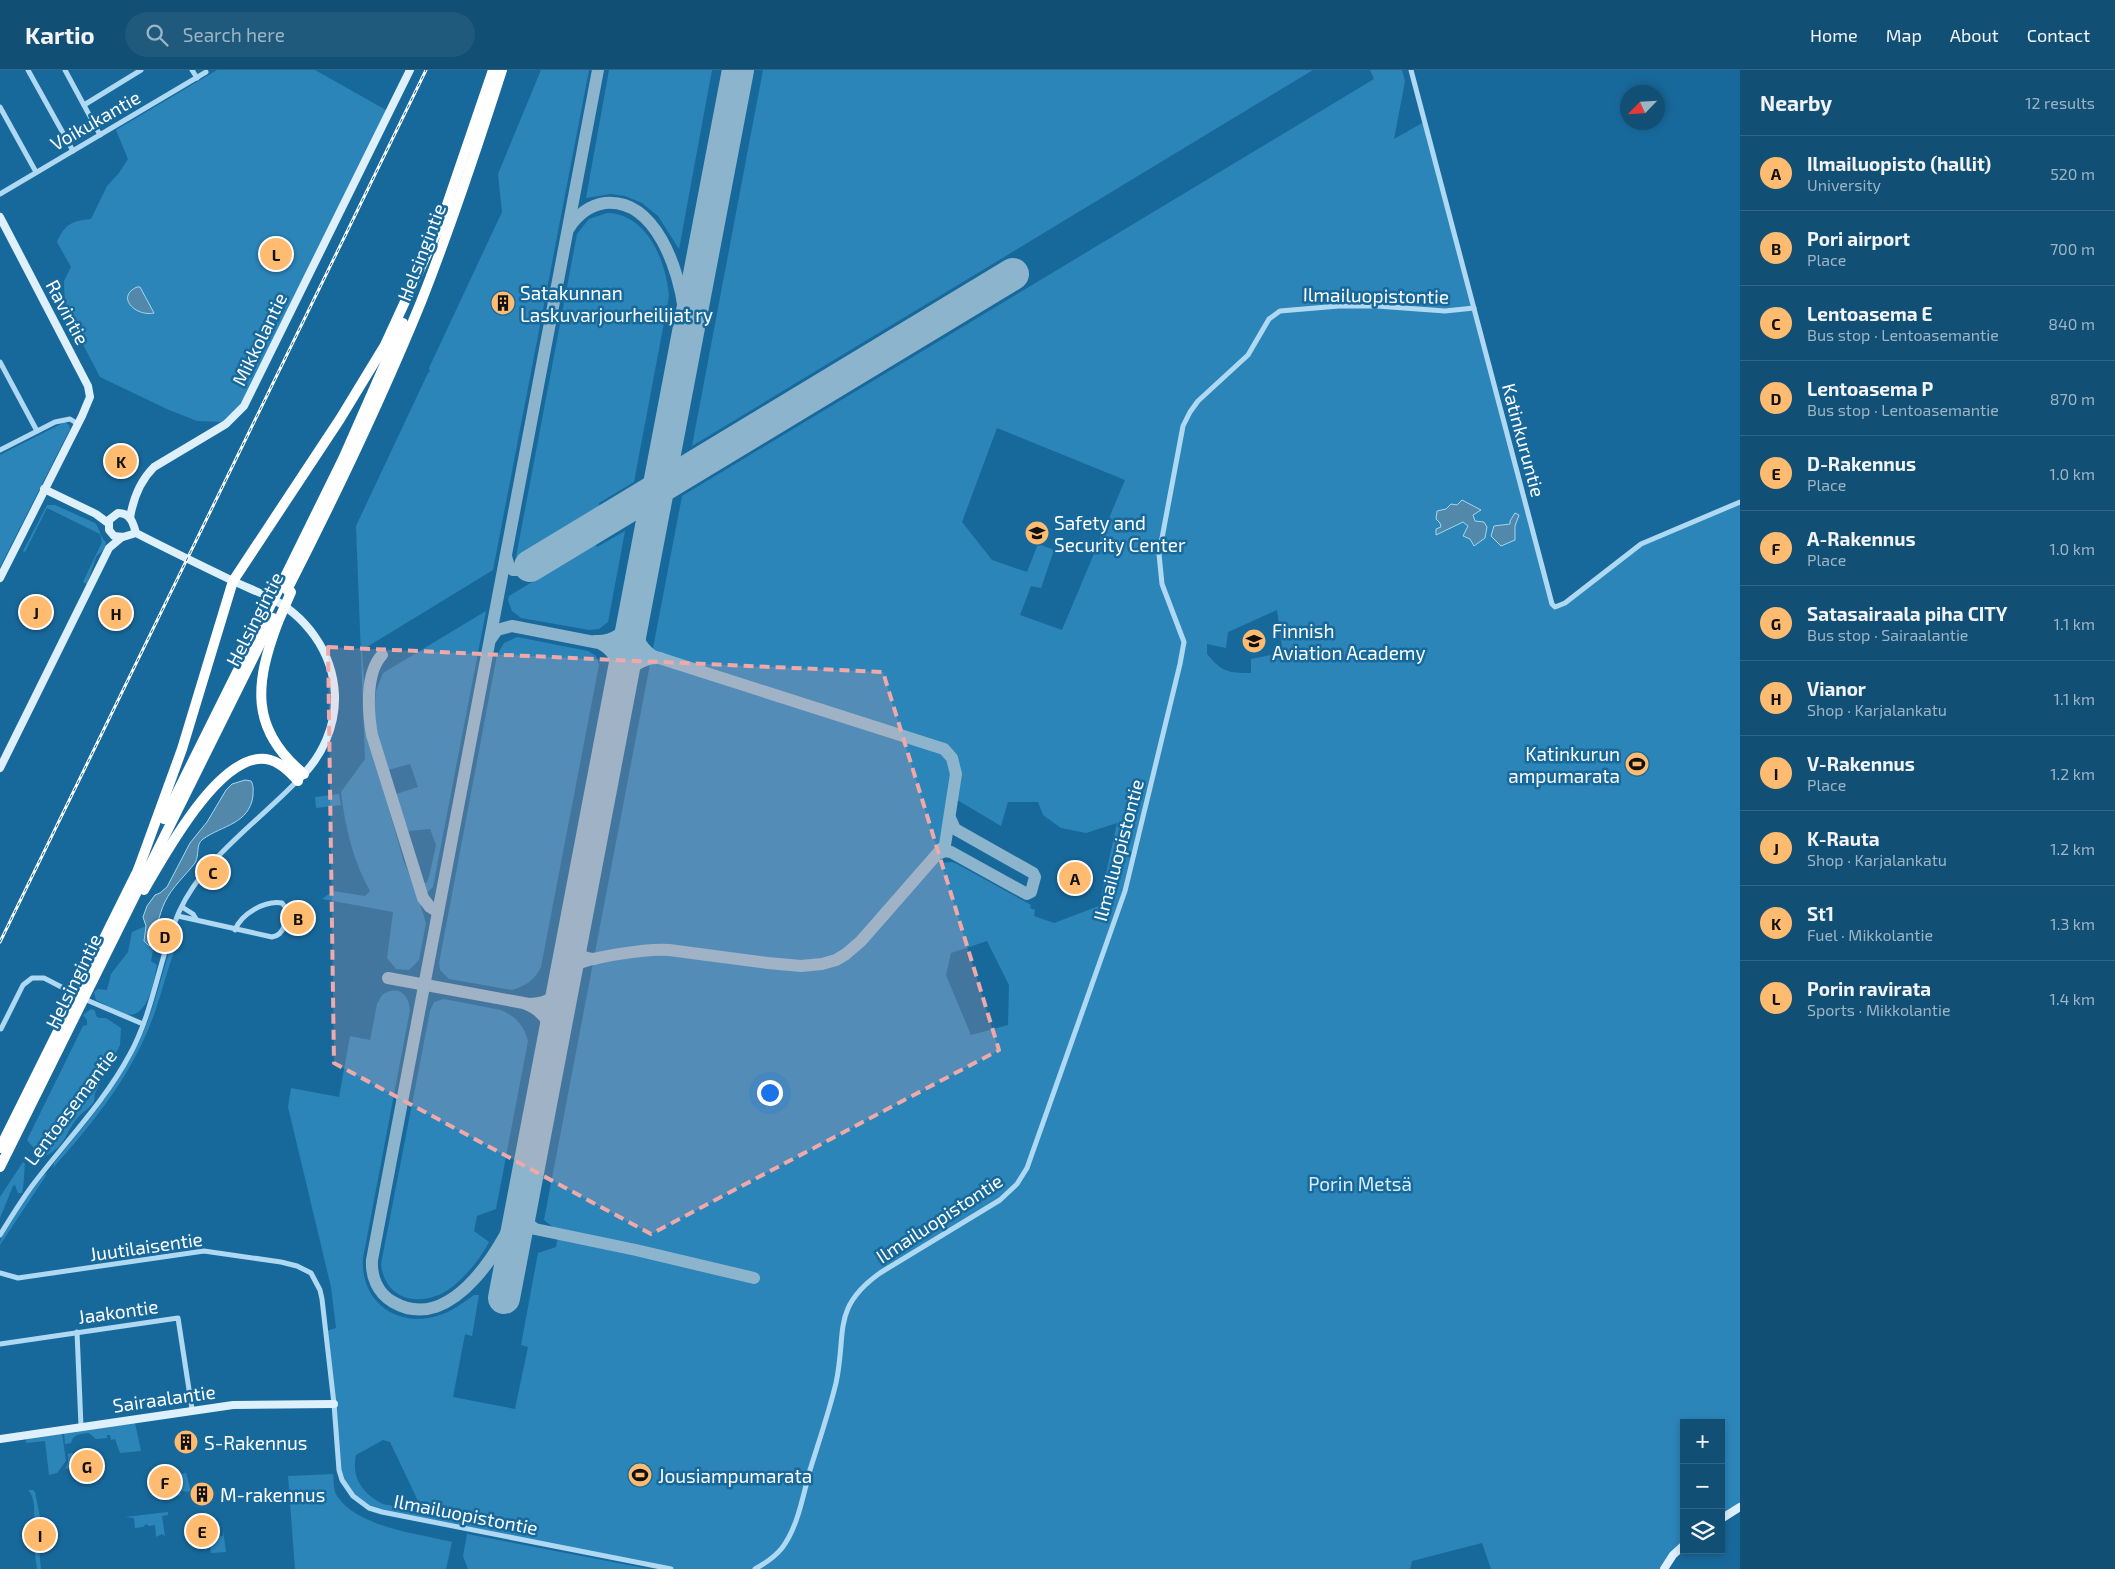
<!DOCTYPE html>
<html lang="en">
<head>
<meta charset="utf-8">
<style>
  body { margin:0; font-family:"Exo 2",sans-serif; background:#1f597c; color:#f1f3f6 }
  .controls { position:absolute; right:15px; bottom:15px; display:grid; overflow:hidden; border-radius:0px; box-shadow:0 2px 8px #0003 }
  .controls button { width:45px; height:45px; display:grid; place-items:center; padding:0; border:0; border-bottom:1px solid #316686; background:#124f74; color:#f1f3f6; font:25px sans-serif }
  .compass { position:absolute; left:1620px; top:15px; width:45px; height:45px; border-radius:50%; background:#124f74; box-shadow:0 2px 8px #0003; rotate:245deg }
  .you { position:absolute; left:769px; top:1022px; width:18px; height:18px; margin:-12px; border:4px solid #fff; border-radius:50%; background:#1a73e8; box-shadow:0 0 0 8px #1a73e833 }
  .badge { display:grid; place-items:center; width:32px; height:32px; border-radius:50%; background:#ffbc70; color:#111; font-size:16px; font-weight:700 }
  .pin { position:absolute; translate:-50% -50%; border:2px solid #fff; box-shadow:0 1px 5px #0006 }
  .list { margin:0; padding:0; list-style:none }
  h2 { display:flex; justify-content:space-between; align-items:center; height:65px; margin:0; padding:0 20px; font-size:21px }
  h2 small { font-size:16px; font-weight:400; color:#9cb5c5 }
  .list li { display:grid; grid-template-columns:32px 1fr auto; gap:15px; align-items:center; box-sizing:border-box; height:75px; padding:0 20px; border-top:1px solid #316686 }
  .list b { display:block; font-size:19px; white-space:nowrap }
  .list p { margin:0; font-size:16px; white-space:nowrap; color:#9cb5c5 }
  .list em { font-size:16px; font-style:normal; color:#9cb5c5 }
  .icon { flex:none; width:28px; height:28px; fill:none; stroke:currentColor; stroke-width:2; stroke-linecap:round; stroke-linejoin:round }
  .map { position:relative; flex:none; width:1740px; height:1499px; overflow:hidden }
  header { display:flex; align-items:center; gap:30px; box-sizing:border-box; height:70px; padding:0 25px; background:#124f74; border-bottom:1px solid #316686 }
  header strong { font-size:24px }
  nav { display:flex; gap:28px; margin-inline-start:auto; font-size:18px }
  .search { width:350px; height:45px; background:#1f597c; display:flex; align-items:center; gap:12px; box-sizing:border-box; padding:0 18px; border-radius:28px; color:#9cb5c5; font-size:19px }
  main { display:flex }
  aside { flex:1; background:#124f74 }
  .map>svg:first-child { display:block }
</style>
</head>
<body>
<header>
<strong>Kartio</strong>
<div class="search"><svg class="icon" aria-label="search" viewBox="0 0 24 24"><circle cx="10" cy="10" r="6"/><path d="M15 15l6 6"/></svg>Search here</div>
<nav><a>Home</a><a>Map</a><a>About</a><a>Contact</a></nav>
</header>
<main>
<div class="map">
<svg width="1740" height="1499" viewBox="0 0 1740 1499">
  <rect width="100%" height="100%" fill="#18699b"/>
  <g fill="#2c85b9" fill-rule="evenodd">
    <path d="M217,0H315L386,40L246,325L236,340L223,352L197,351L169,340L100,307L65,240L64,211L71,197L57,172C65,154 72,151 91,149L107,116L119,103L128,89L116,60Z"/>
    <path d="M541,0H589L493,500L362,580L368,667L404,792L416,820L426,853L419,890L409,900L396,899L387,888L393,842L322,829L333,821L365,826L370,821C353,791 345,757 341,722L365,689L356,456L428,303L430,302L429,298L502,142L498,104Z"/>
    <path d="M609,0H712L679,179L658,146L642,133L625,126L611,124L586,128Z"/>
    <path d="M763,0H1313L692,376Z"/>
    <path d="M1370,0H1402L1405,11L1394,69L1424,52L1549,529L1559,537L1632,480L1740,432V1433L1721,1446V1353H1684V1471L1675,1478L1662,1499H1491L1482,1473L1412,1491L1410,1499H671L381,1442L360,1432L342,1410L326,1261L336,1258L331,1217L288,1037L291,1018L339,1027L350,966L370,970L377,934L382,925C396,915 409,922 410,940L363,1188C360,1231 396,1258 437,1246C451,1242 463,1233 474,1225H479L472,1266L465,1264L453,1327L515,1339L528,1277L521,1275L538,1183L556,1177L559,1162L544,1150L682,426L1374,9ZM997,358L1125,410L1062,560L1020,545L1031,516L1041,518L1054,480L1038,474L1027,502L992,490L962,452ZM1277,540L1282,577L1271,585L1251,589V603C1228,603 1222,602 1207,584V574L1226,578L1228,562ZM948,728L959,731L1001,756L1008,732H1038L1043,745L1061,758L1086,763L1117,753L1099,836L1054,853L1034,846L1035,840L1030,838L1031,835L957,794L952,792L940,793L933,785L942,768ZM987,871L1009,915L1008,955L971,965L946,905L951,883ZM383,1370L390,1372L419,1433L406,1442C404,1441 403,1439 400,1438C395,1435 387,1436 381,1433C362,1423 351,1407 356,1385Z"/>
    <path d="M607,143C648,144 666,192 669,226L634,412L599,433V437L516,487L577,164L589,149Z"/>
    <path d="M65,352L69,355L70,359L0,497V385Z"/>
    <path d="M47,435H55L95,453C100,458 100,468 106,472C104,483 102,480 96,487L87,514L83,512L102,472L100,464L47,438L25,482L23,481Z"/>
    <path d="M625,461L608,552L599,559L589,560L521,548L512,541L508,530L509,526L595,474L597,477Z"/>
    <path d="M486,541L433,817L428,822L424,820L422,814L427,812L429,807L436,775L430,759L408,761L396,724L418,717L410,694L388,700L377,665L374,640L376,621L383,603Z"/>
    <path d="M517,567L588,581L596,586L599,595L541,897C535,910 525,916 512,920L449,909L440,900L439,893L497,585L504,573Z"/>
    <path d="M339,724L341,735L316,738L315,727Z"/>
    <path d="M146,856L144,871L148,875L154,874L151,891L157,895C154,911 148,951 124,944C114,941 105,934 96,930L94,922L98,919L107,920L111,904L128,882L132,862Z"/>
    <path d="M178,857L183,859C168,892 162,927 148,960C126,1013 90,1056 53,1098L54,1093C89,1050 126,1007 146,955C159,923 165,889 178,857Z"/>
    <path d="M444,929L501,940C515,946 524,955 528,971L496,1139L477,1146L474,1161L489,1172C481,1188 467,1205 452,1217C425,1238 385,1233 381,1194L430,941L434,932Z"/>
    <path d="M91,939L95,941L96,946L99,948H106L121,958L120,975L95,1023L94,1032C90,1037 85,1041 80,1045C62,1065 68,1078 38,1089L33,1077L27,1070L83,956L87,955V950L83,945Z"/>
    <path d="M23,1092L25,1094C24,1102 24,1116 22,1123H18L15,1115L13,1116L0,1148V1127Z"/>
    <path d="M47,1104L0,1175C0,1160 33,1119 44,1105Z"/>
    <path d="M135,1353L141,1381L120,1383L115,1369L111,1370L110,1365H107V1368L96,1369L89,1363C80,1364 73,1364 71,1373L65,1374L64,1363Z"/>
    <path d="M62,1363L66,1391L57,1403L49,1405L45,1371L26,1373V1369Z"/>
    <path d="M97,1381H99L101,1394L65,1399L68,1392V1384L72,1383C77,1391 86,1390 93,1387Z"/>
    <path d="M186,1403L191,1422L180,1421L181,1425L176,1426L175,1405Z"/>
    <path d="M333,1404C334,1410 333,1421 337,1426C357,1457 419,1464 452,1472L446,1499H295L288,1406Z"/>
    <path d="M28,1420H33L35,1422L40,1447L36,1450L41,1499H37C36,1488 33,1477 33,1466C33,1452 38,1430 28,1420Z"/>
    <path d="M168,1442V1445L162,1446L165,1466L162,1464L156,1467L155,1455L149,1456L146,1454L143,1457L135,1458L134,1448L125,1447Z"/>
    <path d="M212,1460L213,1467L223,1466V1460L226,1482L211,1483L208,1461Z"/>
    <path d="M467,1464L649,1499H468L463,1486Z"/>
  </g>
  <g fill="#5288aa" stroke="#a2d6f4">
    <path d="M137,217H140L154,243C136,247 115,227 137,217Z"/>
    <path d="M1462,430L1481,440L1473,445L1475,451L1484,452L1487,457L1485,468L1474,476L1470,469L1463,466L1468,456L1463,452L1436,465V459L1441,457L1440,453L1436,449L1437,441L1446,439L1451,434L1457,435Z"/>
    <path d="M1515,443L1519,445L1515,456V470L1501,476L1491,466L1494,456L1510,454V451Z"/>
    <path d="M245,710L251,711C254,716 253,720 253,726C249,754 223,755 203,769C195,775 200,785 195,793C185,806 172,817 165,832C158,846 157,861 151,876L148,875L144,871L146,856L143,847L147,836L155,825L160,823L167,817L190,773L207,752L226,720L232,714Z"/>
  </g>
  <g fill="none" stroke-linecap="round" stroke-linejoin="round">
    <g stroke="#8cb4cd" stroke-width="12">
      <path d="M569,158C577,145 590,135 605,133C656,128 679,201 684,240C686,254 685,268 684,282"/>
      <path d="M506,486L509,497L513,500H523"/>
      <path d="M490,570L497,560L512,556L599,573C617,582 622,598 620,616"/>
      <path d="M595,571C614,572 626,562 634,546"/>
      <path d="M382,585C365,603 368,643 372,665L423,828L430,837L438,842"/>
      <path d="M621,614C628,598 642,587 660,588"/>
      <path d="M938,784L945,781L951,782L1027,824L1031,822L1035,807L1033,803L955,759L950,748"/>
      <path d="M573,865C574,879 579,889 594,889"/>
      <path d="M388,908L529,934C567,933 556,906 573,896C589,887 650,878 669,880L768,893L801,896L822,894L836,890L846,884L861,871L945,775L956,704L952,688L944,679L653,586C638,576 634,562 634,545"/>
      <path d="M526,934C546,942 554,958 552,978"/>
      <path d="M523,1126C507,1171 453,1267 393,1232C377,1223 371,1206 372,1190L598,0"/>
      <path d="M522,1135L525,1151L535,1159L636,1180L754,1208"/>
    </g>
    <g stroke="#8cb4cd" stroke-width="32">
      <path d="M530,496L1013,204"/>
      <path d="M504,1228L738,0"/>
    </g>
    <g stroke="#afd9f2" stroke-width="5">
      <path d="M28,0L73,81"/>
      <path d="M65,0L100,65"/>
      <path d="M192,0L197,8"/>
      <path d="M1411,0L1552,534L1555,537L1565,533L1641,474L1740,432"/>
      <path d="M84,35L141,0"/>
      <path d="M0,37L36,102"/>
      <path d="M0,124L206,2"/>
      <path d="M0,292L37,361"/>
      <path d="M0,380L55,352L70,349L78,354"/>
      <path d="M182,837L193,844L196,849"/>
      <path d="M178,846L272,867C285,865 287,849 286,838L282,833C265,830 241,844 235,860"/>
      <path d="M89,931L143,954"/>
      <path d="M1,959L23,915L32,908H44L71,922"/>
      <path d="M0,1165C11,1147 22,1129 35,1112C67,1070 105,1031 130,984C154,940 159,888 179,842C202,790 259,751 297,711"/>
      <path d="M0,1203L18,1208L204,1181L281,1192L297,1196L311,1203L320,1220L322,1229L334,1334L339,1400L342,1410L353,1426L369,1438L382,1442L671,1499"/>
      <path d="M77,1262L81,1356"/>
      <path d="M0,1274L178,1248L192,1339"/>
      <path d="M755,1499C764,1494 775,1487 782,1478C798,1457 803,1425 810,1400C819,1371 829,1342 836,1313C847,1262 831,1238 880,1203L1000,1130L1017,1114L1027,1098L1125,821L1180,594L1184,572L1162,514L1159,484L1183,356L1190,342L1198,331L1248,285L1269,249L1280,241L1339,236H1377L1445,241L1474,238"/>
    </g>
    <g stroke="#def0fc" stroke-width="8">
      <path d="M0,147L88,316L90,327L82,346L0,508"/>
      <path d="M44,419L96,444L108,453"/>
      <path d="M130,448C133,429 140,411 154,397L226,354L244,336L410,0"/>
      <path d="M136,463C133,453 131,443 118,443L109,450V460L114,466L123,467L136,463C167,479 198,494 229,509C241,515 254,520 267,526C306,545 333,582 335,625C336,656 322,686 301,707"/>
      <path d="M0,698L109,478L122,467"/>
      <path d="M0,1369L233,1335L334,1334"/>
      <path d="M1721,1449L1740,1437"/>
      <path d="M1664,1499L1673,1485L1684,1475"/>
    </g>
    <g stroke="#fff" stroke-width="10">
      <path d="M440,155L493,0"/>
      <path d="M280,517L343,389L403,253"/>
      <path d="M287,520C335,426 381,330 421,232C451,156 477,78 502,0"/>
      <path d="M278,552C255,613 249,659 304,704"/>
      <path d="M164,749L266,544"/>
      <path d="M138,800L182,679L233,511L340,349L385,275L443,149"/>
      <path d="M144,820C164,786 219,683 266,689C279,691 289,701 298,711"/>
      <path d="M0,1078L140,796"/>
      <path d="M0,1097L273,548"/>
    </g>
    <defs>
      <path id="rail" d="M0,872L426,0"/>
    </defs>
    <use href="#rail" stroke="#fff" stroke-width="3"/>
    <use href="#rail" stroke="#18699b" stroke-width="1" stroke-dasharray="4" stroke-linecap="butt"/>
    <g stroke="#fff" stroke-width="10">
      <path d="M266,544L280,517"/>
      <path d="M278,552L291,522"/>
    </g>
  </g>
  <path fill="#efa9a9" fill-opacity="0.2" stroke="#efa9a9" stroke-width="4" stroke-dasharray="10 6" stroke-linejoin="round" d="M328,577L883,602L999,980L651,1164L334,993Z"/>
  <defs>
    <symbol id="building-disc" viewBox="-11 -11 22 22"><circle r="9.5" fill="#ffbc70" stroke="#18699b"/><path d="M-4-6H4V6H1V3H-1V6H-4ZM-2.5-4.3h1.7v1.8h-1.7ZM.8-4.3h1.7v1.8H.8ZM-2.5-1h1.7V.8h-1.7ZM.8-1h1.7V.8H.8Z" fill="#111"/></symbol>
    <symbol id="university-disc" viewBox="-11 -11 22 22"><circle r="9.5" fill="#ffbc70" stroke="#18699b"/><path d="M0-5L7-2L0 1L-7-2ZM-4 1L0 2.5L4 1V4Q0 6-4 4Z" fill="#111"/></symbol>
    <symbol id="school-disc" viewBox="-11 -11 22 22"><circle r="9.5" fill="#ffbc70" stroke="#18699b"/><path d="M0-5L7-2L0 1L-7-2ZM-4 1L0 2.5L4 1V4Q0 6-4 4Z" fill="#111"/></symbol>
    <symbol id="stadium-disc" viewBox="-11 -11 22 22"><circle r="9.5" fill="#ffbc70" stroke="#18699b"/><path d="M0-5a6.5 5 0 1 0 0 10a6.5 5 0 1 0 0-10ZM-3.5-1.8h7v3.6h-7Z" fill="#111"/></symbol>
  </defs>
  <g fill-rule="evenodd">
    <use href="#building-disc" x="489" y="219" width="28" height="28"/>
    <use href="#university-disc" x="1023" y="449" width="28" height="28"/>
    <use href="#school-disc" x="1240" y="557" width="28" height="28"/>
    <use href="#stadium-disc" x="1623" y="680" width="28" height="28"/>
    <use href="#building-disc" x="172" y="1358" width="28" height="28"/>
    <use href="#stadium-disc" x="626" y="1391" width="28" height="28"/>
    <use href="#building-disc" x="188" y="1410" width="28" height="28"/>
  </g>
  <g text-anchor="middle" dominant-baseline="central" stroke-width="5" stroke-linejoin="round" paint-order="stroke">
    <g font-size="19" fill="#fff" stroke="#18699b">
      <text transform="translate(95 50) rotate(-30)">Voikukantie</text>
      <text transform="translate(421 182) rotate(-69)">Helsingintie</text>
      <text transform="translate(1376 225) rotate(1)">Ilmailuopistontie</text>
      <text transform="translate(68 242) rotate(62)">Ravintie</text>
      <text transform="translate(259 269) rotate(-64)">Mikkolantie</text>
      <text transform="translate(1524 370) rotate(75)">Katinkuruntie</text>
      <text transform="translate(254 549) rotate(-63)">Helsingintie</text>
      <text transform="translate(1118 780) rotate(-75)">Ilmailuopistontie</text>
      <text transform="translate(73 911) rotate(-64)">Helsingintie</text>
      <text transform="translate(70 1037) rotate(-53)">Lentoasemantie</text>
      <text transform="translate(939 1148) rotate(-33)">Ilmailuopistontie</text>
      <text transform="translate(146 1176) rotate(-8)">Juutilaisentie</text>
      <text transform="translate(118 1241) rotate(-8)">Jaakontie</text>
      <text transform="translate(164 1328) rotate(-8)">Sairaalantie</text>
      <text transform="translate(466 1444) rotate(11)">Ilmailuopistontie</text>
    </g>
    <g font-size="19" fill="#fff" stroke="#18699b" text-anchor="start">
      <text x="520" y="222">Satakunnan<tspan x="520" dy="22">Laskuvarjourheilijat ry</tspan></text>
      <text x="1054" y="452">Safety and<tspan x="1054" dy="22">Security Center</tspan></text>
      <text x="1272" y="560">Finnish<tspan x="1272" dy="22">Aviation Academy</tspan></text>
      <text x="1620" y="683" text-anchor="end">Katinkurun<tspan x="1620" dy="22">ampumarata</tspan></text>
      <text x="204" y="1372">S-Rakennus</text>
      <text x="658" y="1405">Jousiampumarata</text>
      <text x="220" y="1424">M-rakennus</text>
    </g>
    <g font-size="19" fill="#d7eefc" stroke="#18699b">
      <text x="1360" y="1113">Porin Metsä</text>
    </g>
  </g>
</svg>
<div class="controls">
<button>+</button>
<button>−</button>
<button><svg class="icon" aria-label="layers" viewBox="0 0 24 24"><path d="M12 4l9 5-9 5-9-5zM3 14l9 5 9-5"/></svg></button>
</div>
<svg class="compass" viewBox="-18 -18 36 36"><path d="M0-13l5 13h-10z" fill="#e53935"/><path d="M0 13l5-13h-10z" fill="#9cb5c5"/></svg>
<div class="you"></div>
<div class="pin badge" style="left:1075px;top:808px">A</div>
<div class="pin badge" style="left:298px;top:848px">B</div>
<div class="pin badge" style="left:213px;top:802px">C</div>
<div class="pin badge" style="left:165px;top:866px">D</div>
<div class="pin badge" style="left:202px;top:1461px">E</div>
<div class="pin badge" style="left:165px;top:1412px">F</div>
<div class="pin badge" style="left:87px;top:1396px">G</div>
<div class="pin badge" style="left:116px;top:543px">H</div>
<div class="pin badge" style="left:40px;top:1465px">I</div>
<div class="pin badge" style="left:36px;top:542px">J</div>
<div class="pin badge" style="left:121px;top:391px">K</div>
<div class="pin badge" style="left:276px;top:184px">L</div>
</div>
<aside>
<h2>Nearby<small>12 results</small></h2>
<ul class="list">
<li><span class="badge">A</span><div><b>Ilmailuopisto (hallit)</b><p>University</p></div><em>520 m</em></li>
<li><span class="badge">B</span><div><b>Pori airport</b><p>Place</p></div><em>700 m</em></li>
<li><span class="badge">C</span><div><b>Lentoasema E</b><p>Bus stop · Lentoasemantie</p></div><em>840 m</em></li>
<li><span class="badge">D</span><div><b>Lentoasema P</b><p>Bus stop · Lentoasemantie</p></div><em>870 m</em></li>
<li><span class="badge">E</span><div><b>D-Rakennus</b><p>Place</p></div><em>1.0 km</em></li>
<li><span class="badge">F</span><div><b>A-Rakennus</b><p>Place</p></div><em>1.0 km</em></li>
<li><span class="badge">G</span><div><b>Satasairaala piha CITY</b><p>Bus stop · Sairaalantie</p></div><em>1.1 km</em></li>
<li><span class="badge">H</span><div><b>Vianor</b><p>Shop · Karjalankatu</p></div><em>1.1 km</em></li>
<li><span class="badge">I</span><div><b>V-Rakennus</b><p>Place</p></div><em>1.2 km</em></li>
<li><span class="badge">J</span><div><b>K-Rauta</b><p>Shop · Karjalankatu</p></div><em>1.2 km</em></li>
<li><span class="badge">K</span><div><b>St1</b><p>Fuel · Mikkolantie</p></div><em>1.3 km</em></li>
<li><span class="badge">L</span><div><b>Porin ravirata</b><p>Sports · Mikkolantie</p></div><em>1.4 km</em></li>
</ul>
</aside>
</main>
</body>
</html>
